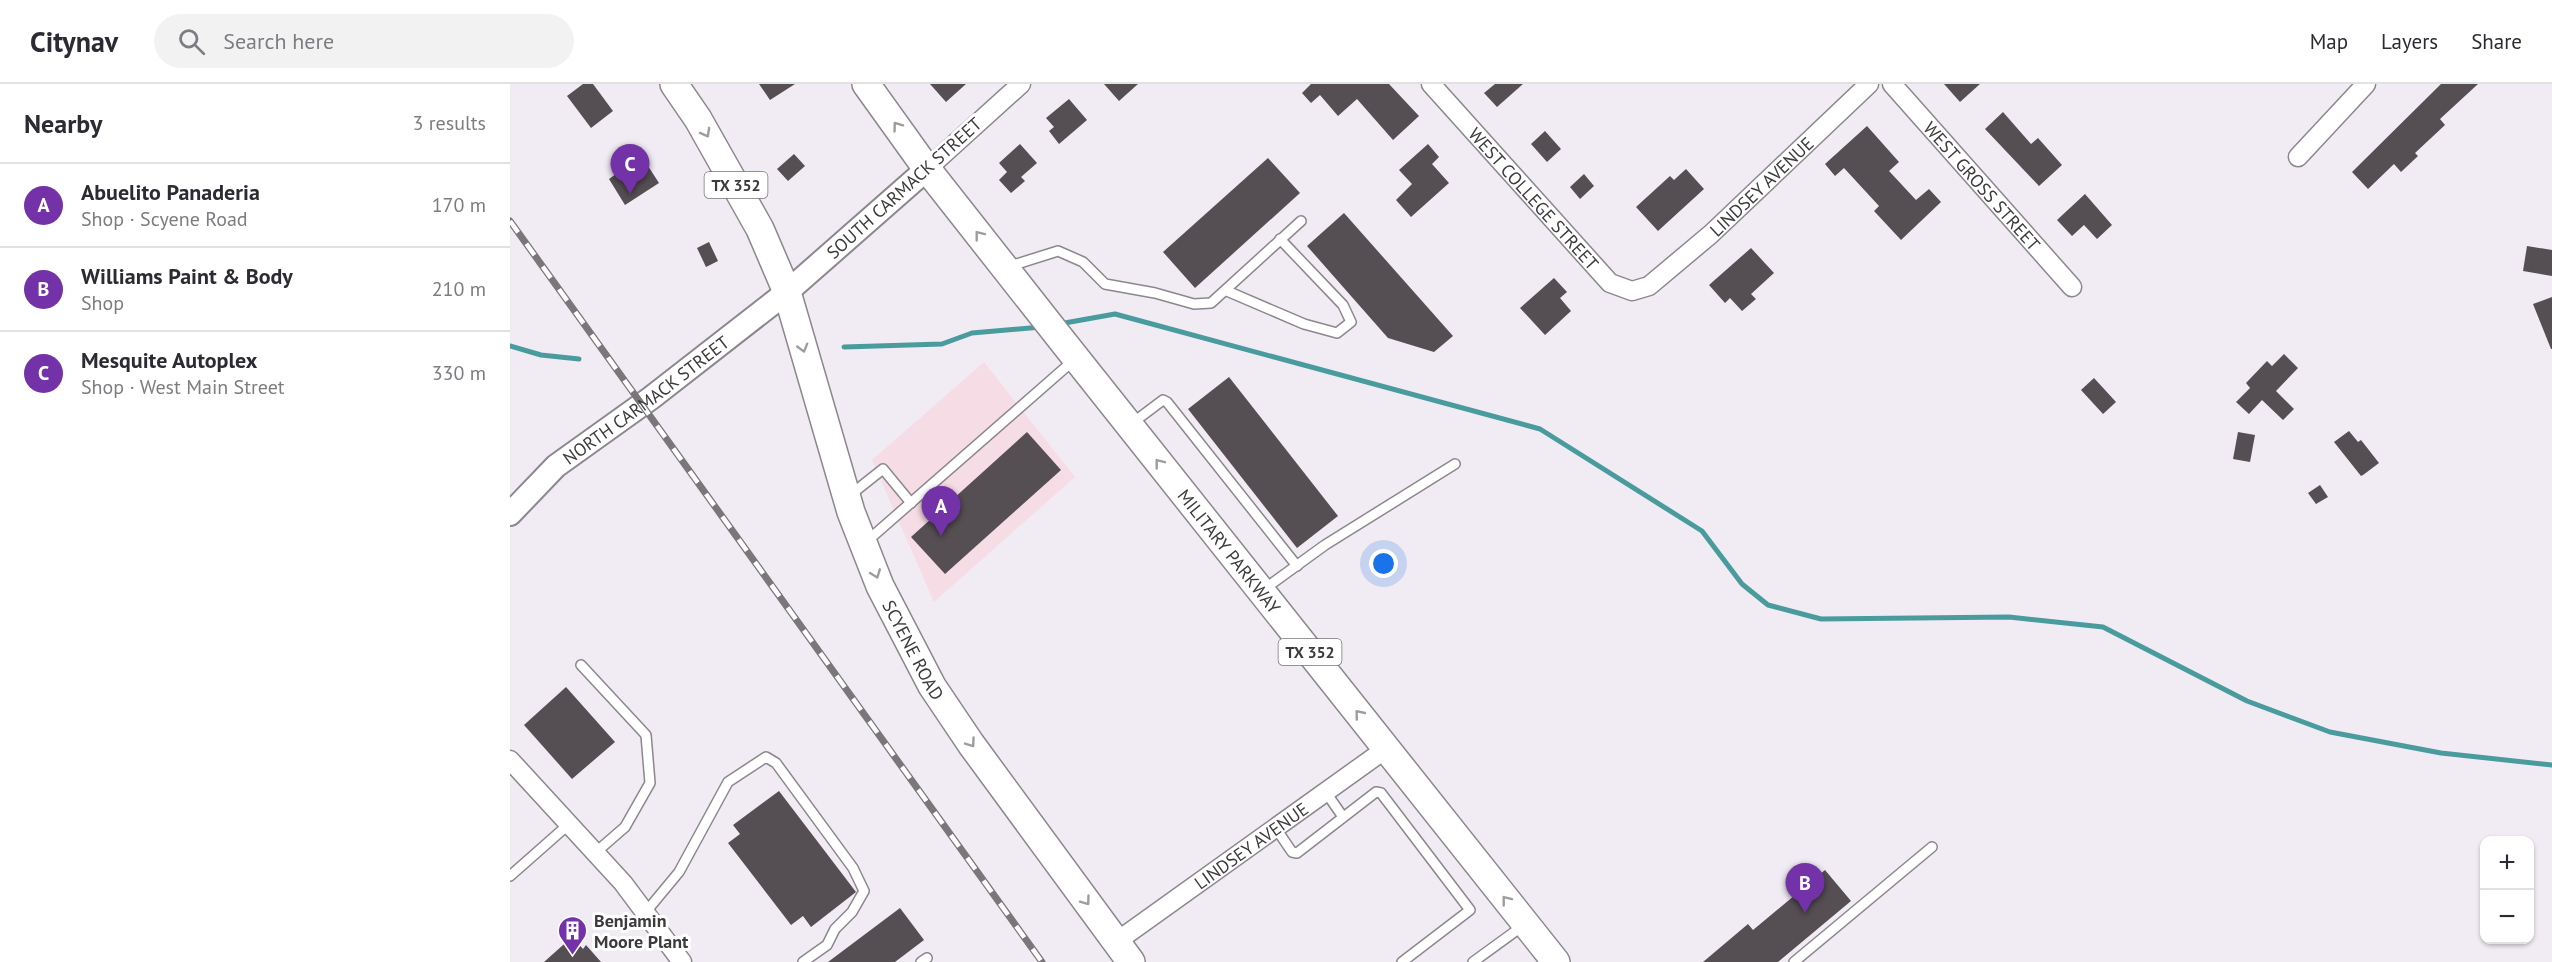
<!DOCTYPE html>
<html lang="en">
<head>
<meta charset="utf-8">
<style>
  body { margin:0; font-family:"PT Sans",sans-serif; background:#f2f2f3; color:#2b2b33 }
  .controls { position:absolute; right:18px; bottom:18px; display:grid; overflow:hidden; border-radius:12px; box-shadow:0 2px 4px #0004 }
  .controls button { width:54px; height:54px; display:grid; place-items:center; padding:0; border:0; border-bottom:2px solid #e1e1e2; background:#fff; color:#2b2b33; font:30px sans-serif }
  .you { position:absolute; left:874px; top:480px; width:21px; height:21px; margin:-15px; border:4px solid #fff; border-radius:50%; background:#1a73e8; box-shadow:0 0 0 9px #1a73e833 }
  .badge { display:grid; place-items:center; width:39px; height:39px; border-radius:50%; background:#7332a7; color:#fff; font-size:20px; font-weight:700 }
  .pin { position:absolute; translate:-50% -50px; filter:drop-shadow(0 2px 3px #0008) }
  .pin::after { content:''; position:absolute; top:32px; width:21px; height:18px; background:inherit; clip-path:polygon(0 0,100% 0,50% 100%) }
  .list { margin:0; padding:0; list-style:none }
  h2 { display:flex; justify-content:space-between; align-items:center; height:78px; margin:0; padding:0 24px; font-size:26px }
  h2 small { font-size:20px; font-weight:400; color:#7c7c81 }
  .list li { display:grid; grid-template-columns:39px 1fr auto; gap:18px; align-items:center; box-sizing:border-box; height:84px; padding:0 24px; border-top:2px solid #e1e1e2 }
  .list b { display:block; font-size:22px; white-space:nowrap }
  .list p { margin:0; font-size:20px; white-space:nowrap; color:#7c7c81 }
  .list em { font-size:20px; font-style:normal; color:#7c7c81 }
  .icon { flex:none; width:33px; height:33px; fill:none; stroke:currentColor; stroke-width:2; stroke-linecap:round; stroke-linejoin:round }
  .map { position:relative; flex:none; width:2042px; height:878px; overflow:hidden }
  header { display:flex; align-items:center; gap:36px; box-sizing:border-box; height:84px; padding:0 30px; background:#fff; border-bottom:2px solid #e1e1e2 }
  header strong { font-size:28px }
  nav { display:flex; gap:33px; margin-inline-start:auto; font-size:21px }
  .search { width:420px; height:54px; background:#f2f2f3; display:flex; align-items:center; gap:15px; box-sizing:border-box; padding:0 21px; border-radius:33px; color:#7c7c81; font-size:22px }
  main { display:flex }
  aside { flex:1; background:#fff }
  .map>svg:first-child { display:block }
</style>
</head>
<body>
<header>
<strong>Citynav</strong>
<div class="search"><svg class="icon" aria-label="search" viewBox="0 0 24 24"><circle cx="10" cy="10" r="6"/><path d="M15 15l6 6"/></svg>Search here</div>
<nav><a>Map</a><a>Layers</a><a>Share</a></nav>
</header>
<main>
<aside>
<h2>Nearby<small>3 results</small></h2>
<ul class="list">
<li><span class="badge">A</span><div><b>Abuelito Panaderia</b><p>Shop · Scyene Road</p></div><em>170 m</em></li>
<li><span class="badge">B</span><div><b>Williams Paint &amp; Body</b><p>Shop</p></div><em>210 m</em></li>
<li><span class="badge">C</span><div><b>Mesquite Autoplex</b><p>Shop · West Main Street</p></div><em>330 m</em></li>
</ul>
</aside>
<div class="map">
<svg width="2042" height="878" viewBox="0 0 2042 878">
  <rect width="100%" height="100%" fill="#f1ecf3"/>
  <path fill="#f6dde5" d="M474,278L565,393L424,518L362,376Z"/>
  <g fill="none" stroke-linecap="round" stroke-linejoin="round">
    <g stroke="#499b9d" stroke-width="5">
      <path d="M549,240L605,230L1030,345L1192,447L1232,500L1258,521L1311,535L1499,533L1593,543L1737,617L1820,648L1931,669L2042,681"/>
      <path d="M0,262L31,271L69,275"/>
      <path d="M334,263L432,260L462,249L531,243"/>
    </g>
  </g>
  <g fill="#554e53">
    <path d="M73,0H83L103,27L81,44L57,12Z"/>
    <path d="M249,0H285L260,16Z"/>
    <path d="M420,0H456L436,18Z"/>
    <path d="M594,0H628L609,17Z"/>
    <path d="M801,0H879L909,32L883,56L847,15L828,32L810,11L801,19L792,9Z"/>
    <path d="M985,0H1013L987,23L974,9Z"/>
    <path d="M1434,0H1470L1450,18Z"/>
    <path d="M1931,0H1968L1930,35L1935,41L1905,69L1908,72L1891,88L1884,80L1858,105L1842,88Z"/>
    <path d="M559,15L577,36L549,60L539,47L544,43L536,34Z"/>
    <path d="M1493,28L1521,60L1528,54L1552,81L1529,102L1475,45Z"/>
    <path d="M1357,42L1389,78L1379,87L1406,116L1419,105L1431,118L1391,156L1364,127L1369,122L1334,84L1325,92L1315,80Z"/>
    <path d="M1035,47L1051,65L1037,78L1021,60Z"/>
    <path d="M510,60L527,79L511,93L515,97L501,109L489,96L497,88L489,79Z"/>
    <path d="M918,60L929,73L922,80L939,99L901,133L886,116L902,100L889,86Z"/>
    <path d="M284,70L295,82L278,97L267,85Z"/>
    <path d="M758,74L790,109L685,204L653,168Z"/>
    <path d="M123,78L129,88L138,82L149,99L115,121L99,95Z"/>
    <path d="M1176,85L1194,105L1148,147L1126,123L1160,92L1164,96Z"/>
    <path d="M1074,90L1084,102L1070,115L1060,103Z"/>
    <path d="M1575,110L1602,141L1587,155L1574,141L1562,152L1547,136Z"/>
    <path d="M834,129L943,252L924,268L878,254L797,162Z"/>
    <path d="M199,158L208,177L196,183L187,164Z"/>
    <path d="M2017,162L2042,166V192L2013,187Z"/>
    <path d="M1241,164L1264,189L1241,210L1246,215L1232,227L1220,214L1215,219L1199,201Z"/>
    <path d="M1044,194L1057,208L1050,214L1061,227L1035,251L1010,224Z"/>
    <path d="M2042,213V265H2041L2023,220Z"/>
    <path d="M1774,270L1788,284L1766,307L1784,325L1773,336L1752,316L1739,330L1726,318L1740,304L1736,299L1757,277L1762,282Z"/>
    <path d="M719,293L828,432L787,464L678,325Z"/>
    <path d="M1584,294L1606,318L1593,330L1571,306Z"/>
    <path d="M1839,347L1848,358L1851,356L1869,379L1853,391L1851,392L1824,358Z"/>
    <path d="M517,348L551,386L435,490L401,453Z"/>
    <path d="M1728,348L1745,351L1740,378L1723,375Z"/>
    <path d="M1810,401L1818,413L1806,420L1798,409Z"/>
    <path d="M56,603L105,658L62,695L14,641Z"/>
    <path d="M269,707L346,808L301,843L293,832L281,841L218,759L230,750L223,741Z"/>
    <path d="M1315,786L1341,817L1268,878H1193L1238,840L1243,846Z"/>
    <path d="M390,824L414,856L385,878H318Z"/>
    <path d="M62,853L73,865L76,861L91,878H34Z"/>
  </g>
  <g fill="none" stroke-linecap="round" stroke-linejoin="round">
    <defs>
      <g id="service">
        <path d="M497,183L548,167L573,178L595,200L645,209L684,220L701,219L791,137"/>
        <path d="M717,207L794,240L827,249L841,238L833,221L770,155"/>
        <path d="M621,340L653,316L657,318L787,482"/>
        <path d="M339,412L373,385L401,419"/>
        <path d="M356,458L564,276"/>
        <path d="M753,506L815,461L945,380"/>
        <path d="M71,581L136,651L140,699L115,743L85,769"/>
        <path d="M815,707L833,733"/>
        <path d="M765,743L782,768L787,769L866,708L871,709L960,826L892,878"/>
        <path d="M0,792L59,740"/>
        <path d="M135,829L169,788L218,698L256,673L266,679L343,784L354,807L342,828L325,845L317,861L293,878"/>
        <path d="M411,878L417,874"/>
        <path d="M963,878L1014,841"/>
        <path d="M1284,878L1422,763"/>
      </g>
      <g id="minor">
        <path id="s1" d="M921,0L1100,199L1122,207L1139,202L1201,150L1359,0"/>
        <path id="s2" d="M1382,0L1562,203"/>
        <path d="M1788,73L1856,0"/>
        <path d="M417,85L511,0"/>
        <path d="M0,676L113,799L172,878"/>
        <path id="s3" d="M606,858L877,664"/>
      </g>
      <g id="tertiary">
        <path id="s4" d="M0,430L46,382L141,314L277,208L417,85"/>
      </g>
      <g id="primary">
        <path id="s5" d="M164,0L188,35L250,145L277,208L341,428L370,502L422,602L461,660L621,878"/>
        <path id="s6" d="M356,0L417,85L554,259L1046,878"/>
      </g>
    </defs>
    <use href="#service" stroke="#8c878e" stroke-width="12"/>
    <use href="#minor" stroke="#8c878e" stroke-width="21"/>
    <use href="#tertiary" stroke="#8c878e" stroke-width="26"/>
    <use href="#primary" stroke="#8c878e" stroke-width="30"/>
    <use href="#service" stroke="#fff" stroke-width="9"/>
    <use href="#minor" stroke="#fff" stroke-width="18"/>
    <use href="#tertiary" stroke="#fff" stroke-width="22"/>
    <use href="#primary" stroke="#fff" stroke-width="27"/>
    <defs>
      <path id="rail" d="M0,137L532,878"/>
    </defs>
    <use href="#rail" stroke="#7a777a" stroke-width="7"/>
    <use href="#rail" stroke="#fff" stroke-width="4.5" stroke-dasharray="14" stroke-linecap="butt"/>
  </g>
  <defs><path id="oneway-chevron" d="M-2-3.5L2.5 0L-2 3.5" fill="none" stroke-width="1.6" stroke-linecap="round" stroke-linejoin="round" transform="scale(1.5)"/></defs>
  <g stroke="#9e9c9e">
    <use href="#oneway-chevron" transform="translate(387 42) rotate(-126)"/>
    <use href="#oneway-chevron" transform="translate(196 49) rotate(61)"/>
    <use href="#oneway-chevron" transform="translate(469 151) rotate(-128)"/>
    <use href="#oneway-chevron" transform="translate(293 264) rotate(74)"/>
    <use href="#oneway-chevron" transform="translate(649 379) rotate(-128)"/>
    <use href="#oneway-chevron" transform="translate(366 490) rotate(69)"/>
    <use href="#oneway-chevron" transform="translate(849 630) rotate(-129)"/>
    <use href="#oneway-chevron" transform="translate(461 659) rotate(55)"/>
    <use href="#oneway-chevron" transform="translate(996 816) rotate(-128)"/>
    <use href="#oneway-chevron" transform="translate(576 817) rotate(54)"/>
  </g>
  <defs>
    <symbol id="building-pin" viewBox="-11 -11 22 30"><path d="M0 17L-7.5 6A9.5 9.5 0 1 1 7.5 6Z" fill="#7332a7" stroke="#fff"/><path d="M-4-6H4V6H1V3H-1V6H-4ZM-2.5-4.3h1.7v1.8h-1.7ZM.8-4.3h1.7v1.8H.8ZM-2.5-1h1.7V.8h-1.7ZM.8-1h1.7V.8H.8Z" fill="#fff"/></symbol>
  </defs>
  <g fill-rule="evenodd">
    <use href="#building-pin" x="46" y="830" width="33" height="45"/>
  </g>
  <g text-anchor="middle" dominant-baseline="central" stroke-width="6" stroke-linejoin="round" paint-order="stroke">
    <g fill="#fff" stroke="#767576" stroke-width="1.5">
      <rect x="194.5" y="88" width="63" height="26" rx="4.5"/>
      <rect x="768.5" y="555" width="63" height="26" rx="4.5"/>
    </g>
    <g font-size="16" font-weight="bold" fill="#3c3a3c">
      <text x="226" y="101">TX 352</text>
      <text x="800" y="568">TX 352</text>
    </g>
    <g font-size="18" fill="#3c3a3c" stroke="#fff">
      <text stroke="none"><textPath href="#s2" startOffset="136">WEST GROSS STREET</textPath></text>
      <text stroke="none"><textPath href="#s1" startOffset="459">LINDSEY AVENUE</textPath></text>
      <text transform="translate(394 104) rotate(-42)">SOUTH CARMACK STREET</text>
      <text stroke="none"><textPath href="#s1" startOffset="154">WEST COLLEGE STREET</textPath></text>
      <text stroke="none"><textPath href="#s4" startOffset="178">NORTH CARMACK STREET</textPath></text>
      <text stroke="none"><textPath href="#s6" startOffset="592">MILITARY PARKWAY</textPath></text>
      <text stroke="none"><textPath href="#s5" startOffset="618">SCYENE ROAD</textPath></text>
      <text stroke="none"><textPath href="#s3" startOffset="166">LINDSEY AVENUE</textPath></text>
    </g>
    <g font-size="18" font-weight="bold" fill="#3c3a3c" stroke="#fff" text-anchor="start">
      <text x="84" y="836">Benjamin<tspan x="84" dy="21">Moore Plant</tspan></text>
    </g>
  </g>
</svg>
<div class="controls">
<button>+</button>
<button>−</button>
</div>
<div class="you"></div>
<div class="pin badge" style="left:431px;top:452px">A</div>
<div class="pin badge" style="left:1295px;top:829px">B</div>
<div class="pin badge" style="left:120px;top:110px">C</div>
</div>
</main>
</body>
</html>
